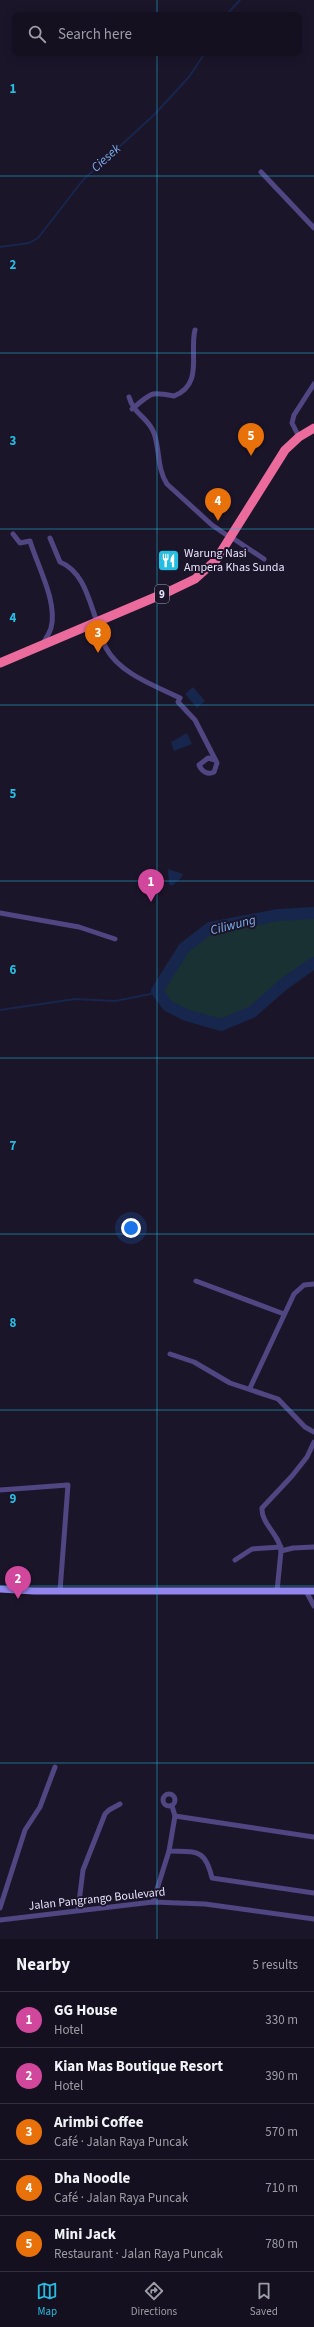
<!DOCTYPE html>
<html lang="en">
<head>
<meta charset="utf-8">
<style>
  body { margin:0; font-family:"Source Sans 3",sans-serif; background:#211e2d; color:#f1f3f6 }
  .you { position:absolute; left:131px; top:1228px; width:14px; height:14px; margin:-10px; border:3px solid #fff; border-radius:50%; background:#1a73e8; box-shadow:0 0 0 6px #1a73e833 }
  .badge { display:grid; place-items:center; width:26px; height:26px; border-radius:50%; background:#27bce2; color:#fff; font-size:13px; font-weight:700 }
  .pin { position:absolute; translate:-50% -33px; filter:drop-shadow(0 1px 2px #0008) }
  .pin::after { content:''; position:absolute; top:21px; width:14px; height:12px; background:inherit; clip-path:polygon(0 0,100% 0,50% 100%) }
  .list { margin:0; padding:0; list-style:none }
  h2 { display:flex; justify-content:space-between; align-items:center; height:52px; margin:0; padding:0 16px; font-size:17px }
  h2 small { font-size:13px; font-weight:400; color:#9d9da5 }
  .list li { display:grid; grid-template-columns:26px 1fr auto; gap:12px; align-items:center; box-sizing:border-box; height:56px; padding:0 16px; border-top:1px solid #33303e }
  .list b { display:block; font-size:15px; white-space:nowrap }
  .list p { margin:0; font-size:13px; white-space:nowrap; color:#9d9da5 }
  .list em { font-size:13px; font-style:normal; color:#9d9da5 }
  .icon { flex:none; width:22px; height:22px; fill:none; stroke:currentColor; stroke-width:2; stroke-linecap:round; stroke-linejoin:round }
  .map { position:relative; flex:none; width:314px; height:1939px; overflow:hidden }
  .search { position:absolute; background:#141020; box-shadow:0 2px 10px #0003; left:12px; right:12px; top:12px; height:44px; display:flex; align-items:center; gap:10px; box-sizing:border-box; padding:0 14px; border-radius:8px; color:#9d9da5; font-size:15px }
  .sheet { height:332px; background:#141020 }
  nav { display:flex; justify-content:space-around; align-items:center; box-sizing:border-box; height:56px; border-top:1px solid #33303e; background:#141020; font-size:11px; color:#9d9da5 }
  nav a { display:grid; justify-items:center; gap:2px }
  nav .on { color:#27bce2 }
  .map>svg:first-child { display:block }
</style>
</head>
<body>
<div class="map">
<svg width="314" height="1939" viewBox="0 0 314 1939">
  <rect width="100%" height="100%" fill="#1b152a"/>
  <path fill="#193133" d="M314,913V963L284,984L252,1012L221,1025L186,1015L168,1006L157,991L184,948L210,928L278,915Z"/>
  <g fill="#17264c">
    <path d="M193,687L205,701L197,708L185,694Z"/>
    <path d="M187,733L192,744L174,751L171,742Z"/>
    <path d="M168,869L183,874L181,878L172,886L169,884Z"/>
  </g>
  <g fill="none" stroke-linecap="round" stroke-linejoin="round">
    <g stroke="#17264c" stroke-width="2">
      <path d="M226,15L240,0"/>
      <path d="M0,247L29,243L38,238L83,180L154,115L189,77L205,53"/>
      <path d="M0,1010L75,999L115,1001L151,994L157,991"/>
    </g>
    <path stroke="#17264c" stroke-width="12" d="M314,913L278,915L210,928L184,948L157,991L168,1006L186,1015L221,1025L252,1012L284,984L314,963"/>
    <g stroke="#4f4682" stroke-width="5">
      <path d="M261,172L314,228"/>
      <path d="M129,397C134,415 148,417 154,433C160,450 157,469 167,484L212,525L231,538"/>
      <path d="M132,409C152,393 149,391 174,396C204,384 189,353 195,330"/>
      <path d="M299,437L292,423L294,415L314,384"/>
      <path d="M13,534L20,543L30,541C37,565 58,602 51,628C49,634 45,640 42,645"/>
      <path d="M231,537L264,559"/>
      <path d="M50,538L60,562C83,571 89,600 97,622"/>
      <path d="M95,623C99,631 102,640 106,648C120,674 156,686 180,698L178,702L195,720L217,763L214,772C208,775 202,772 199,765L208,758L215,760"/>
      <path d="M0,913L79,927L115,939"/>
      <path d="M196,1281L284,1314"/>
      <path d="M170,1354L194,1362L230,1383L278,1399L305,1427L314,1432"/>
      <path d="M250,1388L294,1294L304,1285L314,1284"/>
      <path d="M0,1490L68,1485L60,1591"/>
      <path d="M281,1551C280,1535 261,1524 262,1508L292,1476L307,1457L314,1442"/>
      <path d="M235,1560L252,1549L281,1547"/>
      <path d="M277,1591L281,1551L293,1548L314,1547"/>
      <path d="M306,1591L314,1606"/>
      <circle cx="169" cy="1800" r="6"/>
      <path d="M172,1806L175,1816L169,1851C196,1852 205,1848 212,1878L314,1893"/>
      <path d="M175,1816L314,1837"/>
      <path d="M153,1902L169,1851"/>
      <path d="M0,1908L25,1830L40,1807L55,1767"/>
      <path d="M78,1910L83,1870L105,1814L109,1810L120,1804"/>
      <path d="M0,1920L153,1902L205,1904L314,1919"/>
    </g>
    <path stroke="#9385ee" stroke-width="7" d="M0,1589L34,1591H314"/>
    <path stroke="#eb6c9c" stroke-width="9" d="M0,663L172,590L195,579L216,560L285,450L299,437L314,428"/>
  </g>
  <path fill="none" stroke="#27bce2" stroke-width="1" stroke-opacity="0.55" d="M157,0V15M157,53V1939M0,176H314M0,353H314M0,529H314M0,705H314M0,881H314M0,1058H314M0,1234H314M0,1410H314M0,1586H314M0,1763H314"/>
  <defs>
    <symbol id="restaurant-square" viewBox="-11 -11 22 22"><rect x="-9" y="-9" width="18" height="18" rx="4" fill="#27bce2" stroke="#1b152a"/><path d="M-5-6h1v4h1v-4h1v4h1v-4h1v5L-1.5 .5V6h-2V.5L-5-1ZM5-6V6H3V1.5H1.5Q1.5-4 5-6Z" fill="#fff"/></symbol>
  </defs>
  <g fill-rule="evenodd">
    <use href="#restaurant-square" x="156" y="548" width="25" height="25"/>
  </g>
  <g text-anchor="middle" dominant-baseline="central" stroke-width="4" stroke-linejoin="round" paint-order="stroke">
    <rect fill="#1b152a" stroke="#aaa4bc" stroke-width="1" x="155" y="585" width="14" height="18" rx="3"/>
    <g font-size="11" font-weight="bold" fill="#e7e2fb">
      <text x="162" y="594">9</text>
    </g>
    <g font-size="12" fill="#e7e2fb" stroke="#1b152a" text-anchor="start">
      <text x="184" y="553">Warung Nasi<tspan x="184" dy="14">Ampera Khas Sunda</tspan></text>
    </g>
    <g font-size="12" fill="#e7e2fb" stroke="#1b152a">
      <text transform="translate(97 1899) rotate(-6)">Jalan Pangrango Boulevard</text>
    </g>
    <g font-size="13" font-style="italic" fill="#7daeed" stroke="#1b152a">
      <text transform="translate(106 158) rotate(-42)">Ciesek</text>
      <text transform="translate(233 925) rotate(-14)">Ciliwung</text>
    </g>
  </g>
  <g font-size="13" text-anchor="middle" font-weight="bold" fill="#27bce2" stroke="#1b152a" stroke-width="4" stroke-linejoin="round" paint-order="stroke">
    <text x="13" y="93">1</text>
    <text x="13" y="269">2</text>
    <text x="13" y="445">3</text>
    <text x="13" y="622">4</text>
    <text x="13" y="798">5</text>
    <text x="13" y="974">6</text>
    <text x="13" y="1150">7</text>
    <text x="13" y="1327">8</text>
    <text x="13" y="1503">9</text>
  </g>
</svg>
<div class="you"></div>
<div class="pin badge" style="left:151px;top:902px;background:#d1479c">1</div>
<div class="pin badge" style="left:18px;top:1599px;background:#d1479c">2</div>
<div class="pin badge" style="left:98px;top:653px;background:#e8710a">3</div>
<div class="pin badge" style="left:218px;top:521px;background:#e8710a">4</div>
<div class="pin badge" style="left:251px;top:456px;background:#e8710a">5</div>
<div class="search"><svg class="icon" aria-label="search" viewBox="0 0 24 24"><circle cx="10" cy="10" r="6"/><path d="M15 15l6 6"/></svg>Search here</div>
</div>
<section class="sheet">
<h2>Nearby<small>5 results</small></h2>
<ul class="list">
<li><span class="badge" style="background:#d1479c">1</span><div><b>GG House</b><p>Hotel</p></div><em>330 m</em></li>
<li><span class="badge" style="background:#d1479c">2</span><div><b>Kian Mas Boutique Resort</b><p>Hotel</p></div><em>390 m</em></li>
<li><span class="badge" style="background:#e8710a">3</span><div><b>Arimbi Coffee</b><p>Café · Jalan Raya Puncak</p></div><em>570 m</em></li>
<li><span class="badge" style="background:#e8710a">4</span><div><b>Dha Noodle</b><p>Café · Jalan Raya Puncak</p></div><em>710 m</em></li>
<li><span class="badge" style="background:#e8710a">5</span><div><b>Mini Jack</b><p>Restaurant · Jalan Raya Puncak</p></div><em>780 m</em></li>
</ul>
</section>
<nav>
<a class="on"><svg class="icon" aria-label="map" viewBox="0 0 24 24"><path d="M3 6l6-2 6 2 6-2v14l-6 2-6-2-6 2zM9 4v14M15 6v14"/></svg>Map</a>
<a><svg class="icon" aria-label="directions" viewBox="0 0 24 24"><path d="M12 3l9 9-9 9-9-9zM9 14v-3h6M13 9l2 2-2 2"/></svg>Directions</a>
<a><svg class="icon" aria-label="saved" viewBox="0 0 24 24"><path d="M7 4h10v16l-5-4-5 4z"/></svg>Saved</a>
</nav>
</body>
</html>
